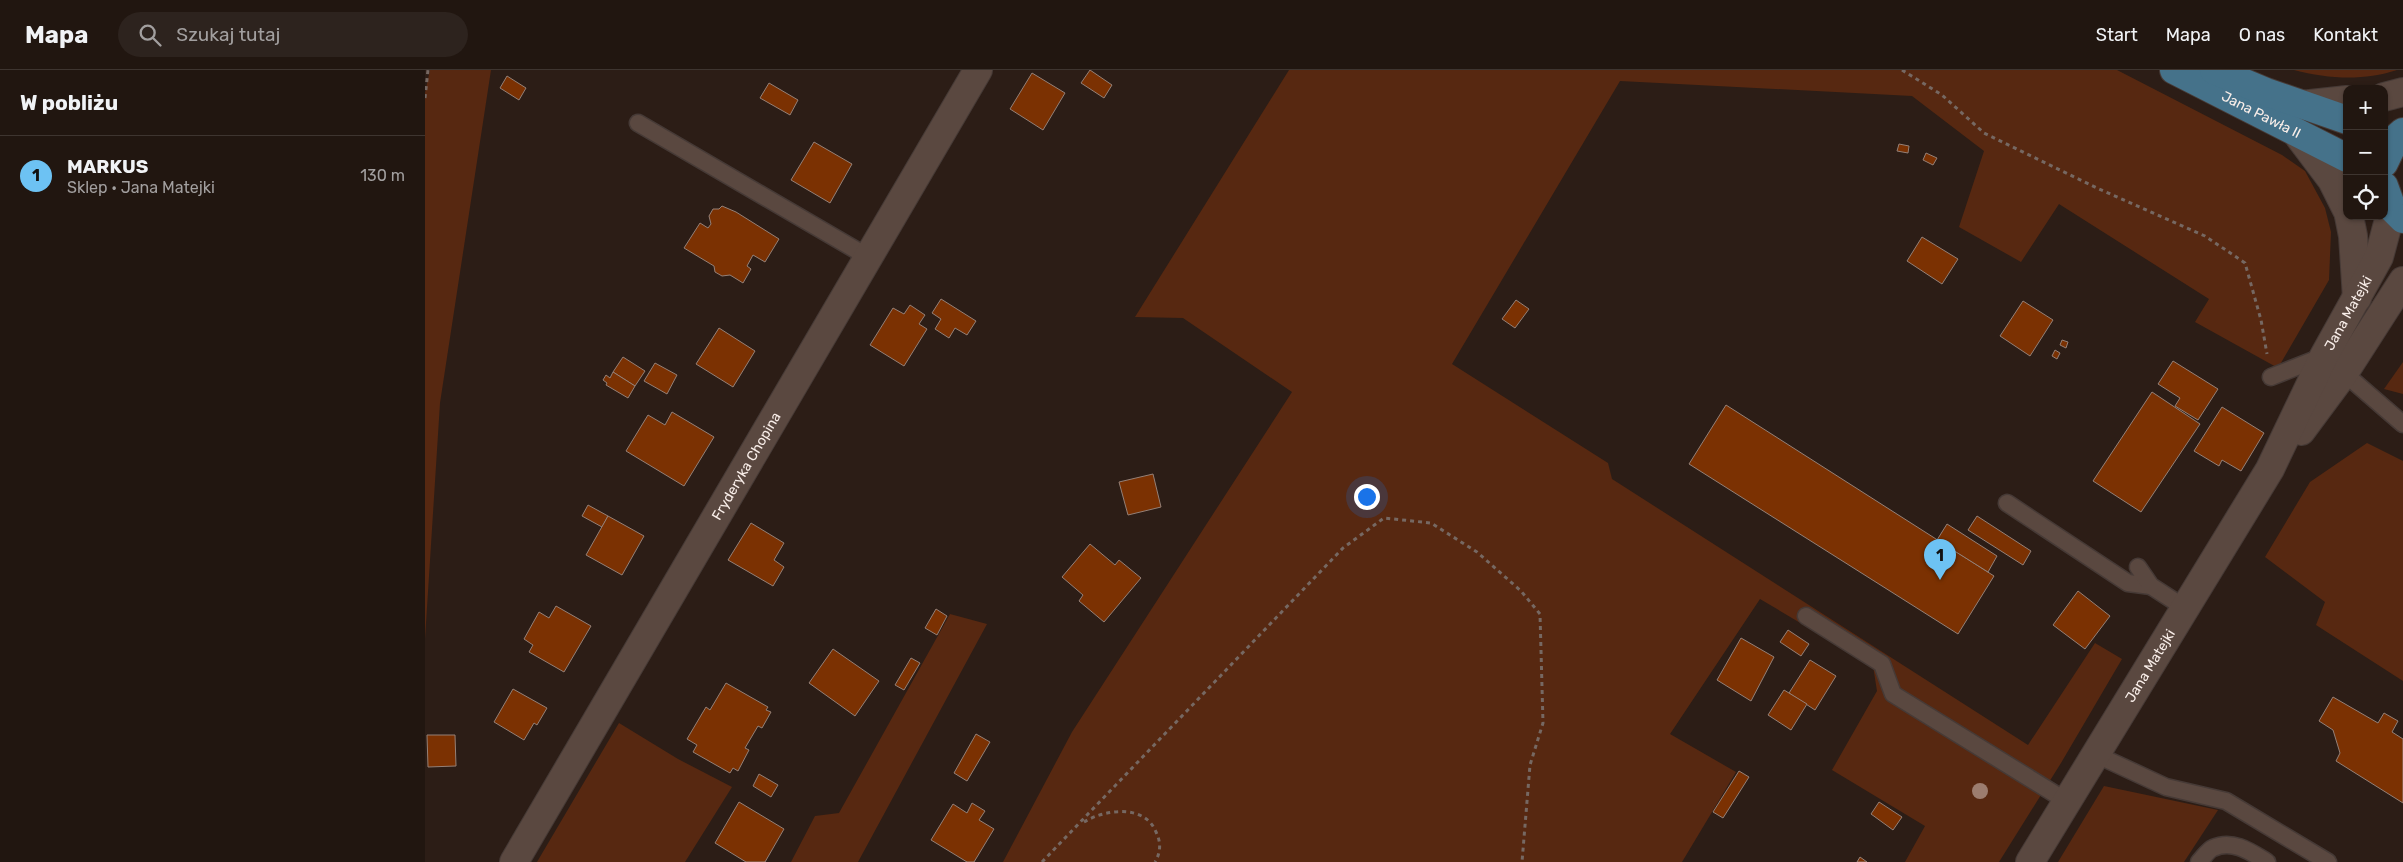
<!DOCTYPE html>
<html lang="pl">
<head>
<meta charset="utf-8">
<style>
  body { margin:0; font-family:Rubik,sans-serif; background:#2d231e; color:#f1f3f6 }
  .controls { position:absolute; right:15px; top:15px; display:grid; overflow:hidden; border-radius:10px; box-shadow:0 1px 4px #0004 }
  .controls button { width:45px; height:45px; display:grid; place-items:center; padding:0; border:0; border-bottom:1px solid #3e3530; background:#211610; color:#f1f3f6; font:25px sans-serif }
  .you { position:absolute; left:941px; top:426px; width:18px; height:18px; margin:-12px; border:4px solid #fff; border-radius:50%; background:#1a73e8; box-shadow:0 0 0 8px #1a73e833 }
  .badge { display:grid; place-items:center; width:32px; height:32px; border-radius:50%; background:#6dc2f3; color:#111; font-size:16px; font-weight:700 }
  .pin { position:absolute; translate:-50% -41px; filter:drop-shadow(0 1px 2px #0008) }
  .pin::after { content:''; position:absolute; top:26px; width:18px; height:15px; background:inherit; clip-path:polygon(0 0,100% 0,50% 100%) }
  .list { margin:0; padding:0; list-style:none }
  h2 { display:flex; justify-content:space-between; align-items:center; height:65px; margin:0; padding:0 20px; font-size:21px }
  h2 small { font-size:16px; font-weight:400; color:#a29f9f }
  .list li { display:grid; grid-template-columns:32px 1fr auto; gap:15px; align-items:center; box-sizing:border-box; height:80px; padding:0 20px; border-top:1px solid #3e3530 }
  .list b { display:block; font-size:19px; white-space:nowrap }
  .list p { margin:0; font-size:16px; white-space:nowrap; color:#a29f9f }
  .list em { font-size:16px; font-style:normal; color:#a29f9f }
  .icon { flex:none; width:28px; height:28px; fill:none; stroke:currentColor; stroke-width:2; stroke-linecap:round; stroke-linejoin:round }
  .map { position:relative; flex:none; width:1978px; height:792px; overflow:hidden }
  header { display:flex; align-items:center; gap:30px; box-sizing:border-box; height:70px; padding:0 25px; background:#211610; border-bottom:1px solid #3e3530 }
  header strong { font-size:24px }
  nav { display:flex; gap:28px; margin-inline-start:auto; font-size:18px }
  .search { width:350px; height:45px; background:#2d231e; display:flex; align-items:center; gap:12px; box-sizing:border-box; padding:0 18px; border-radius:28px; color:#a29f9f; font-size:19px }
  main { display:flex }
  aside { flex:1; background:#211610 }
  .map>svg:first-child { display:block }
</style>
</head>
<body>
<header>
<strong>Mapa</strong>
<div class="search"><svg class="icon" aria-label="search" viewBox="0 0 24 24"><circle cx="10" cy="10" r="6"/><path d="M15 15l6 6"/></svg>Szukaj tutaj</div>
<nav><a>Start</a><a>Mapa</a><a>O nas</a><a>Kontakt</a></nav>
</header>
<main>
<aside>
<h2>W pobliżu<small></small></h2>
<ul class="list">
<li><span class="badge">1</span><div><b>MARKUS</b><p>Sklep · Jana Matejki</p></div><em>130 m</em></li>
</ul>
</aside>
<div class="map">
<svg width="1978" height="792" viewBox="0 0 1978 792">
  <rect width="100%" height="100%" fill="#2c1d16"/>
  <g fill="#572811">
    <path d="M5,0H66L15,333L0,569V700V23Z"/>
    <path d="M864,0H1692L1857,85L1880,101L1900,138L1906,162L1904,210L1853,298L1770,252L1784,229L1634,134L1596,192L1534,157L1559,81L1487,26L1195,11L1027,294L1183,393L1187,409L1603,675L1670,573L1697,589L1636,693L1574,792H1480L1500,756L1407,700L1452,621L1448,596L1335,529L1245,664L1311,702L1257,792H578L647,662L867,322L758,248L710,247Z"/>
    <path d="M1869,0H1972C1938,11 1904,9 1869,0Z"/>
    <path d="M1978,292V324L1959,319Z"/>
    <path d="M1942,373L1978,391V611L1891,555L1900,532L1840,487L1885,412Z"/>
    <path d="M525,544L562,554L433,792H366L390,746L414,743Z"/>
    <path d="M194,653L253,689L307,717L260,792H112Z"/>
    <path d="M1679,716L1793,740L1759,792H1633Z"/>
  </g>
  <g fill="#7b3102" stroke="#948077">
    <path d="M665,0L687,15L679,28L656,13Z"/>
    <path d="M607,3L640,23L618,60L585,39Z"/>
    <path d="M82,6L101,18L94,30L75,18Z"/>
    <path d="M344,13L373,30L365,45L335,28Z"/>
    <path d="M389,72L427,94L405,133L366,110Z"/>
    <path d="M1474,74L1484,76L1483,83L1472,81Z"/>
    <path d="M1501,83L1512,88L1508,95L1498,90Z"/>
    <path d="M297,136L311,142L354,169L340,192L328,185L322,196L326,199L318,213L305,205L297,206L290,202L289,196L259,178L275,153L283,158L286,154L284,146L288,139H294Z"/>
    <path d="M1497,167L1533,189L1517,214L1482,191Z"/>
    <path d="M516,229L551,251L542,265L530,258L524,268L510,259L516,249L507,243Z"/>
    <path d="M1091,230L1104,239L1090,258L1077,249Z"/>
    <path d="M1598,231L1628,250L1605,286L1575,266Z"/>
    <path d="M485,235L500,245L494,254L502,259L479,296L445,275L468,238L479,244Z"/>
    <path d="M294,258L330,281L308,317L271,294Z"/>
    <path d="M1637,270L1643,272L1641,278L1635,275Z"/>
    <path d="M1630,280L1635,283L1632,289L1627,286Z"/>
    <path d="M198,287L220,301L210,316L188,302Z"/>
    <path d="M1748,291L1793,319L1773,350L1750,336L1755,328L1733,314Z"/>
    <path d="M230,293L252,305L242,324L219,311Z"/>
    <path d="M188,302L210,316L203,328L181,315L182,313L178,310L181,305L185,308Z"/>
    <path d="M1727,322L1775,354L1716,442L1668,411Z"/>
    <path d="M1301,335L1569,506L1533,564L1264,394Z"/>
    <path d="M1797,337L1839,363L1816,401L1797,390L1794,396L1769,381Z"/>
    <path d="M247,342L289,367L259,416L201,381L223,345L240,355Z"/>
    <path d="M728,404L736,437L703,445L694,412Z"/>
    <path d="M163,435L183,446L177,457L157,446Z"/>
    <path d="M183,446L219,466L197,505L161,485Z"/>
    <path d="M1552,446L1606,481L1598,495L1543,460Z"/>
    <path d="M326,453L359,473L349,490L359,497L348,516L303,490Z"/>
    <path d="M1522,454L1572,486L1563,502L1512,470Z"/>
    <path d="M665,474L690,495L694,490L716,508L679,552L654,531L658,525L637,507Z"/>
    <path d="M1653,521L1685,546L1660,579L1628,555Z"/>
    <path d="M131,536L166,556L139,602L104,582L108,575L99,569L114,542L124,548Z"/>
    <path d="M511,539L522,546L512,565L500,558Z"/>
    <path d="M1363,560L1384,574L1376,586L1355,572Z"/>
    <path d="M1316,568L1349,587L1326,631L1292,610Z"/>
    <path d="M408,579L454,611L430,646L384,613Z"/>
    <path d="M486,588L495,593L479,620L470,615Z"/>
    <path d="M1385,590L1411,606L1390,640L1364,623Z"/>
    <path d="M301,613L343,637L341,640L346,642L337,658L333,656L320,678L324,680L313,701L308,698L305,703L268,682L272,675L262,669L281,637L285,640Z"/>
    <path d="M88,619L122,638L112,655L109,653L99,670L69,652Z"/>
    <path d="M1359,620L1382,634L1366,660L1343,645Z"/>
    <path d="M1908,627L1953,653L1959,643L1973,651L1967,662L1978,669V733L1911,691L1915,683L1908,660L1894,651Z"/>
    <path d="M551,664L565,672L542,711L529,703Z"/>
    <path d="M2,665H30L31,696L3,697Z"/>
    <path d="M1314,701L1324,707L1298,748L1288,742Z"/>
    <path d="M334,704L353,715L346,727L328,716Z"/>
    <path d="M314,732L359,759L340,792H321L290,773Z"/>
    <path d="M1454,732L1477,747L1468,760L1446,744Z"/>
    <path d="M547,733L560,741L554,750L569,759L549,792H542L506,770L528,734L542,743Z"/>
    <path d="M1435,787L1442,792H1432Z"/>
  </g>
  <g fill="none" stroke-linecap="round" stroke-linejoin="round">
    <defs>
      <g id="service">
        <path d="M213,53L443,187"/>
        <path d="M1919,303L1978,354"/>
        <path d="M1846,307L1899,286"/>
        <path d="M1582,433L1703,513L1726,516"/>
        <path d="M1713,497L1726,516L1760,538"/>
        <path d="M1381,546L1457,594L1468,624L1643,732"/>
        <path d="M1672,685L1741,717L1801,731L1903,792"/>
        <path d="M1774,792C1778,788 1783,780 1788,778C1808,769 1826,782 1842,792"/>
      </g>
      <g id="minor">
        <path id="s1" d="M89,792L553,0"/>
      </g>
      <g id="tertiary">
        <path d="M1959,27L1978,22"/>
        <path d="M1876,35L1922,30"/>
        <path d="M1870,61L1907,110L1922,140"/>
        <path d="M1924,146L1928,166L1932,228"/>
        <path d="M1876,361L1919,303L1978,211"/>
        <path id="s2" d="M1605,792L1845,399L1899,286L1954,187L1967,138"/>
      </g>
      <g id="primary">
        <path id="s3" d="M1749,0L1922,88"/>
        <path d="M1789,0L1841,22L1922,50"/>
        <path d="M1959,93L1971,68L1978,62"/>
        <path d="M1959,116L1967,138L1978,149"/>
      </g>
    </defs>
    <use href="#service" stroke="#463a36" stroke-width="19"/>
    <use href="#minor" stroke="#463a36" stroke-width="30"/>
    <use href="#tertiary" stroke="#463a36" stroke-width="30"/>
    <use href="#primary" stroke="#463a36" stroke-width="30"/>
    <g stroke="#766862" stroke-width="3" stroke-dasharray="4 4" stroke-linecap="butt">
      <path d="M1477,0L1517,25L1559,63L1674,119L1780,166L1820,193L1836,250L1842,284"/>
      <path d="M0,28L3,0"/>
      <path d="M659,752C680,739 720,734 731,762C736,772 736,782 730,792"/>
      <path d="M617,792L918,478L959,448L1006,453L1052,482L1096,521L1115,544L1118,653L1105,695L1097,792"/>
    </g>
    <use href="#service" stroke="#5a4840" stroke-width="16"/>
    <use href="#minor" stroke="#5a4840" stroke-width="28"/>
    <use href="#tertiary" stroke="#5a4840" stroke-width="28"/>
    <use href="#primary" stroke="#45728a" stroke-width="28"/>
  </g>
  <circle fill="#9c7d6f" cx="1555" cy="721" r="8"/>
  <g text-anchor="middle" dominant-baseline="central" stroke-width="4.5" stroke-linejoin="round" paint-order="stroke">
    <g font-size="14" fill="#f9eee9" stroke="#0f0906">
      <text stroke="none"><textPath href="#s3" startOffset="98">Jana Pawła II</textPath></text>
      <text stroke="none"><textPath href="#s2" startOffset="635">Jana Matejki</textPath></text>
      <text stroke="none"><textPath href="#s1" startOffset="459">Fryderyka Chopina</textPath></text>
      <text stroke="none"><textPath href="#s2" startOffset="230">Jana Matejki</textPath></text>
    </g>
  </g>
</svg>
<div class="controls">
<button>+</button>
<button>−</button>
<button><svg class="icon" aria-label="locate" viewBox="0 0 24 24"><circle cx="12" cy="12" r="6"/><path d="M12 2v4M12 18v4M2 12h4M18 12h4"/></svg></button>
</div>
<div class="you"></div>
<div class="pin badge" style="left:1515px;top:510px">1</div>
</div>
</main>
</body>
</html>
